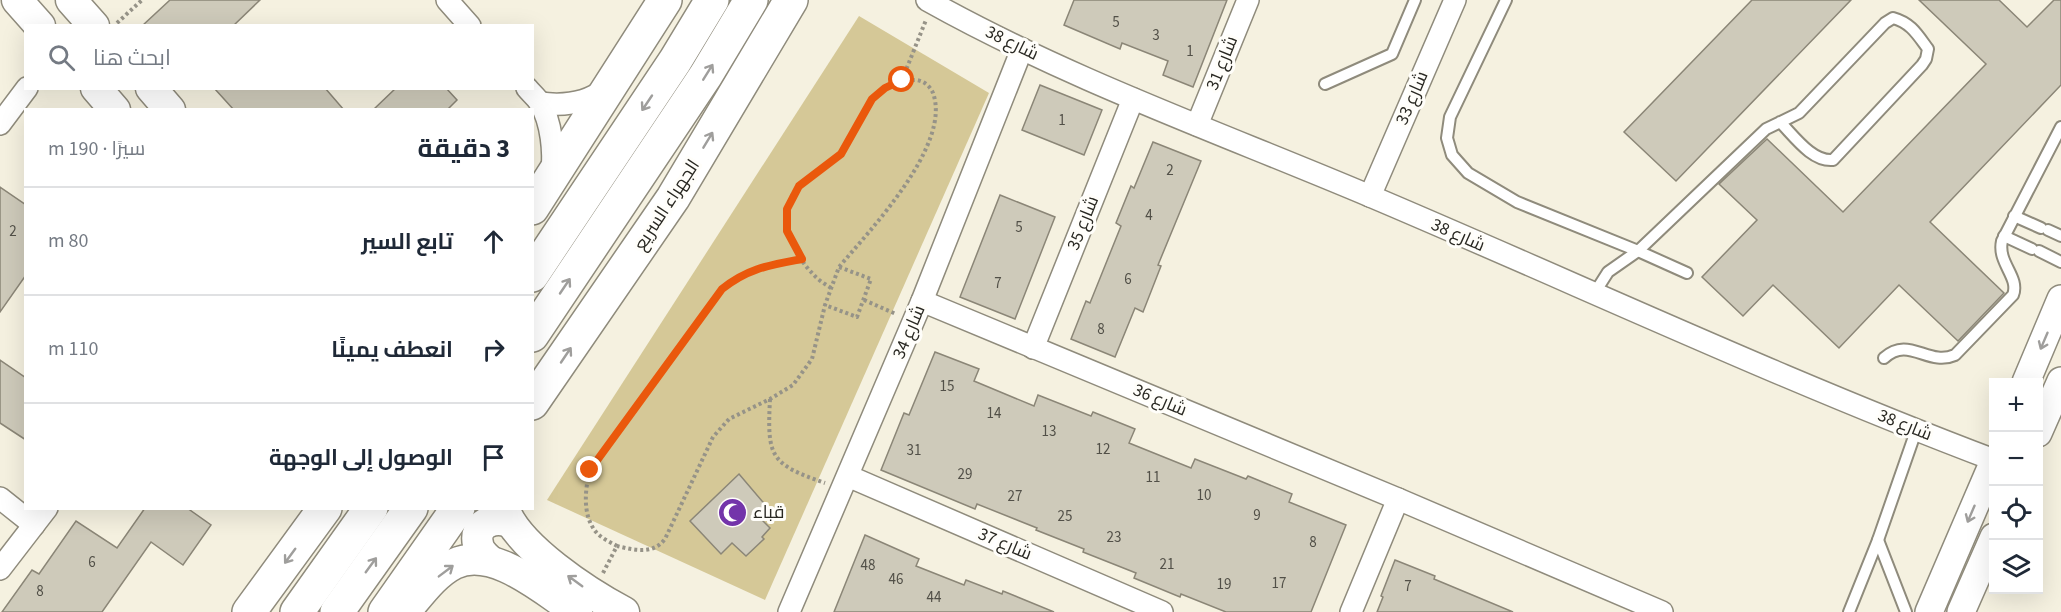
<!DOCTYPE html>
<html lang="ar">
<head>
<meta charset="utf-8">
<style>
  body { margin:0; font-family:"Source Sans 3",Cairo,sans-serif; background:#f6f6f7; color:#1f2937; direction:rtl }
  .controls { position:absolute; right:18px; bottom:18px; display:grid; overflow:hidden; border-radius:0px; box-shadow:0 6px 24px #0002 }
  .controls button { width:54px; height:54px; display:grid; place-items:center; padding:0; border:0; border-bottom:2px solid #e0e1e3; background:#fff; color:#1f2937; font:30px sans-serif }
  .stop { position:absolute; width:18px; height:18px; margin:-14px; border:4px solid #ea580c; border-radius:50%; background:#fff }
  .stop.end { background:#ea580c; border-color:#fff; box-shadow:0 2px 6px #0008 }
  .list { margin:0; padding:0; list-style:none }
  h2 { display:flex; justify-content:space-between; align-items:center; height:78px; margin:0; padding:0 24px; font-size:26px }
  h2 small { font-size:20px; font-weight:400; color:#747a83 }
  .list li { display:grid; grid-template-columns:39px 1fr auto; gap:18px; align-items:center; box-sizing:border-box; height:108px; padding:0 24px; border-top:2px solid #e0e1e3 }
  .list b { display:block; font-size:22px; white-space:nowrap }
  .list em { font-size:20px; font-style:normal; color:#747a83 }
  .icon { flex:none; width:33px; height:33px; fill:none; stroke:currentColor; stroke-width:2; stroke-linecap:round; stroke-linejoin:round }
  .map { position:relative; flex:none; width:2061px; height:612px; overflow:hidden; direction:ltr }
  .search { position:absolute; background:#fff; box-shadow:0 6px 24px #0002; left:24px; top:24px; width:510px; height:66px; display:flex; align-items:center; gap:15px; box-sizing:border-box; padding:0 21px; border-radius:0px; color:#747a83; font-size:22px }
  .panel { position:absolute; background:#fff; box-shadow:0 6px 24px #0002; left:24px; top:108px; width:510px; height:402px; border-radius:0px; direction:rtl }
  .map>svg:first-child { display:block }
</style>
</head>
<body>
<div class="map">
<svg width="2061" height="612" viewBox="0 0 2061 612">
  <rect width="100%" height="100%" fill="#f5f1e0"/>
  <path fill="#d5c897" d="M859,16L989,93L765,600L547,500Z"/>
  <g fill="#cecaba" stroke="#8b8677" stroke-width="1.5">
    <path d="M170,0H260L233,26H142Z"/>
    <path d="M1074,0H1227L1193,87L1163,75L1168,61L1122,43L1120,49L1064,25Z"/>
    <path d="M1752,0H1851L1676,181L1624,132Z"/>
    <path d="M1919,0H1999L2027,27L2054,0H2061V85L1930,222L2004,293L1958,341L1899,285L1839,348L1773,285L1743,316L1702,277L1757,220L1719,184L1767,139L1843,212L1986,64Z"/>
    <path d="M1040,85L1102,110L1084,155L1022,130Z"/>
    <path d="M214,88H325L344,110H234Z"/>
    <path d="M396,88H446L457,100L447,110H373Z"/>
    <path d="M1153,142L1201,161L1158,265L1161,266L1143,312L1135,308L1115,357L1071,339L1086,301L1090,303L1121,226L1116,223L1131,186L1134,188Z"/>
    <path d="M0,187L26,205V275L0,312Z"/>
    <path d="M1000,195L1055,217L1015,319L960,297Z"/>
    <path d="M935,352L979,369L974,381L1034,406L1038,395L1091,416L1093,412L1135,429L1129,443L1191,468L1195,459L1246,479L1248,476L1292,494L1289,502L1346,525L1311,612H1226L1181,594L1180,597L1134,578L1136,573L1083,552L1084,549L1036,530L1037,528L977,504L975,509L881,470L904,413L909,415Z"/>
    <path d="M0,360L26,378V440L0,423Z"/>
    <path d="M739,474L768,508L759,517L770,528L762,537L764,539L746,556L732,543L721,554L690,521Z"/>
    <path d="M145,508H187L211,525L183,565L151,542L102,612H2L32,570L39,574L76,521L117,548Z"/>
    <path d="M865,535L919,559L916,566L964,585L966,580L1002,594L1003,591L1054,612H834Z"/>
    <path d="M1395,560L1435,576L1434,579L1513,612H1377L1383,597L1381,596Z"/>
  </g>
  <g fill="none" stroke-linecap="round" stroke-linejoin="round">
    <defs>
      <g id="service">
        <path d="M1506,0L1450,117L1447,138L1452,155L1468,173L1517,202L1638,251L1687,273"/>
        <path d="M1325,84L1392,54L1415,0"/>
        <path d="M2014,216L2041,228"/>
        <path d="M2048,230L2061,236"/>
        <path d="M2004,236L2032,249"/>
        <path d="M2039,251L2061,262"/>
        <path d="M1594,294L1608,272L1638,251L1766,129L1799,113L1885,23L1893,18C1911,23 1917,34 1928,49L1926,59L1922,65L1833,160C1812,162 1794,136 1780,122"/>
        <path d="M1884,358C1909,335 1928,367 1955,355L2013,295C2020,277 1997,263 2002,241L2061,127"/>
        <path d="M1878,540L1906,612"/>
        <path d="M1849,612L1878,540L1916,431"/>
      </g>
      <g id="minor">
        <path d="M447,0L470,26"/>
        <path d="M927,0C1068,79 1221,133 1370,196C1578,284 1782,380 1994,460"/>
        <path d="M527,88C531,93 537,98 540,103C552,123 554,152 552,174"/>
        <path d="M540,103C563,106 586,104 605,89"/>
        <path d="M0,124L27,88"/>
        <path d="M1197,125L1248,0"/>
        <path d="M1370,196L1455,0"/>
        <path d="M922,301L1398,499L1662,612"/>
        <path d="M1033,348L1133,99"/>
        <path d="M848,476L1162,612"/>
        <path d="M0,498L34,525"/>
        <path d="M0,569L47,508"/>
        <path d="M789,612L922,301L1022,49"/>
        <path d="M1351,612L1398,499"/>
      </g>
      <g id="tertiary">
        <path d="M2026,382L2061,299"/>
        <path d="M2038,433L2061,381"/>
        <path d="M1929,612L1994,461"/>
        <path d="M1961,612L1994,537"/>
      </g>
      <g id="secondary">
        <path d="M17,0L40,26"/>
        <path d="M71,0L94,26"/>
        <path d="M96,88L115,110"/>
        <path d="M151,88L170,110"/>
        <path d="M504,508C517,547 588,593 624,612"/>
        <path d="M489,560C485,556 479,551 478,544C473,524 494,516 509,522"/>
        <path d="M405,612C419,596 434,574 454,564C494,545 545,592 577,612"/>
      </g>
      <g id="primary">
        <path d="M532,208L665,0"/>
        <path d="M532,403L673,198L791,0"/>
        <path d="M249,612L325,508"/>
        <path d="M385,612L458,508"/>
      </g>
      <g id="motorway">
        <path d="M532,275L675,61L712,0"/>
        <path d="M532,335L706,75L751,0"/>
        <path d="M297,612L371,508"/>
        <path d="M337,612L411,508"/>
      </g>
    </defs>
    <use href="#service" stroke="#8f8b7c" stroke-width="14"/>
    <use href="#minor" stroke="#8f8b7c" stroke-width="24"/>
    <use href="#tertiary" stroke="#8f8b7c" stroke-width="30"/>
    <use href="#secondary" stroke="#8f8b7c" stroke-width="33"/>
    <use href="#primary" stroke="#8f8b7c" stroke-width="36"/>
    <use href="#motorway" stroke="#8f8b7c" stroke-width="36"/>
    <g stroke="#969388" stroke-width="4" stroke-dasharray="3 3" stroke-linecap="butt">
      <path d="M117,23L142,0"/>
      <path d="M902,80L926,20"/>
      <path d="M831,288C825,284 818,280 813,274C791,252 774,211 800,185C812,173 829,167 840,155C856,139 859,111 876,96C888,86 900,80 916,80C924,81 930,86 933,93C952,145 870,230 839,267"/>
      <path d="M864,300L896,314"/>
      <path d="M770,399C767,457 770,464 825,483"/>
      <path d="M617,546C610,542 601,538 596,532C582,515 585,489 590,470L722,289C748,268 770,265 802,259"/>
      <path d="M603,573L617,546C634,550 653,555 665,539L713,437L729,419L770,399L793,385L812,359L825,305L839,267L871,279L857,317L825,305"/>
    </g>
    <use href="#service" stroke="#fff" stroke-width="10"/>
    <use href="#minor" stroke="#fff" stroke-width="21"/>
    <use href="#tertiary" stroke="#fff" stroke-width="27"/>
    <use href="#secondary" stroke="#fff" stroke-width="30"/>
    <use href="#primary" stroke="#fff" stroke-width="33"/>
    <use href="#motorway" stroke="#fff" stroke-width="33"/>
  </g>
  <defs><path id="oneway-shaft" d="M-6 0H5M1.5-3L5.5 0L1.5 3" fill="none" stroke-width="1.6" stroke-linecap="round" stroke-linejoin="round" transform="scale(1.5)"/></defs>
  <g stroke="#9f9e9c">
    <use href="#oneway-shaft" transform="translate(708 72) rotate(-58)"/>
    <use href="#oneway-shaft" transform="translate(647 103) rotate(124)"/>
    <use href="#oneway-shaft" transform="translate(708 140) rotate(-59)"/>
    <use href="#oneway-shaft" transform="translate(565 286) rotate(-56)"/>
    <use href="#oneway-shaft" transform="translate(2044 341) rotate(113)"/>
    <use href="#oneway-shaft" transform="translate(566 355) rotate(-56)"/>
    <use href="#oneway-shaft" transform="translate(1971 514) rotate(113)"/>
    <use href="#oneway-shaft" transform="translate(290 556) rotate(126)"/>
    <use href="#oneway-shaft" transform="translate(371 565) rotate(-54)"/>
    <use href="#oneway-shaft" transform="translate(446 571) rotate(-37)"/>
    <use href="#oneway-shaft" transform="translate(575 581) rotate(-144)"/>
  </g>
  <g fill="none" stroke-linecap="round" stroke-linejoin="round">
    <path stroke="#ea580c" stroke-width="8" d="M590,470L722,289C748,268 770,265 802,259L787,231V209L799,186L841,154L872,99L885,88L902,80"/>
  </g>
  <defs>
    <symbol id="mosque-disc" viewBox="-11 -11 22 22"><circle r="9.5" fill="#7334aa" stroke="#fffefa"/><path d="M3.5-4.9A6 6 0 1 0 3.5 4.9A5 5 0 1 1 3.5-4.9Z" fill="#fff"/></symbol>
  </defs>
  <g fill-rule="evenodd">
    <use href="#mosque-disc" x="716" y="496" width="33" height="33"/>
  </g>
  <g text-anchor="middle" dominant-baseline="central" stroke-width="6" stroke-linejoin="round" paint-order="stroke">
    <g font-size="15" fill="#525048">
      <text x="1116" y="22">5</text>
      <text x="1156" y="35">3</text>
      <text x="1190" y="51">1</text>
      <text x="1062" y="120">1</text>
      <text x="1170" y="170">2</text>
      <text x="1149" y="215">4</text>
      <text x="1019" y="227">5</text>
      <text x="13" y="231">2</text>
      <text x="1128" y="279">6</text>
      <text x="998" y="283">7</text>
      <text x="1101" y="329">8</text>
      <text x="947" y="386">15</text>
      <text x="994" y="413">14</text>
      <text x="1049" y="431">13</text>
      <text x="1103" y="449">12</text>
      <text x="914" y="450">31</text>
      <text x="965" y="474">29</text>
      <text x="1153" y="477">11</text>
      <text x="1204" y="495">10</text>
      <text x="1015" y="496">27</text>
      <text x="1257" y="515">9</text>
      <text x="1065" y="516">25</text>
      <text x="1114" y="537">23</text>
      <text x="1313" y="542">8</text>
      <text x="92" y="562">6</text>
      <text x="1167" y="564">21</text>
      <text x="868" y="565">48</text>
      <text x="896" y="579">46</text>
      <text x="1279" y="583">17</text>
      <text x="1224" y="584">19</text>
      <text x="1408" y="586">7</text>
      <text x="40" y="591">8</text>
      <text x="934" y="597">44</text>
    </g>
    <g font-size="18" fill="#292822" stroke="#fffefa">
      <text transform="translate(1012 43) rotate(26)">شارع 38</text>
      <text transform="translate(1222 63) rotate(-68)">شارع 31</text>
      <text transform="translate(1412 98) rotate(-67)">شارع 33</text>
      <text transform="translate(667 205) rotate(-57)">الجهراء السريع</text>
      <text transform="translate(1083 223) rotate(-68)">شارع 35</text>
      <text transform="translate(1458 235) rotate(24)">شارع 38</text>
      <text transform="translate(909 332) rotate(-67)">شارع 34</text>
      <text transform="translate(1160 400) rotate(23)">شارع 36</text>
      <text transform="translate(1905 425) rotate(22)">شارع 38</text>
      <text transform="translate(1005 544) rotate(23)">شارع 37</text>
    </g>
    <g font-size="18" fill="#292822" stroke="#fffefa" text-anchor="start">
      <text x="753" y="512">قباء</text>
    </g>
  </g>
</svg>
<div class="controls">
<button>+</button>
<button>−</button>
<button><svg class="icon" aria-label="locate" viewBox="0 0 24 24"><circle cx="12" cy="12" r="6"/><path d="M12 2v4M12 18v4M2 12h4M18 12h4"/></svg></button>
<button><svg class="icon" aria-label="layers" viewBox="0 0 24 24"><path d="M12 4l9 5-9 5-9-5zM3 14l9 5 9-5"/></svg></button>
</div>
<div class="stop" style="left:902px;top:80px"></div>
<div class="stop end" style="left:590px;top:470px"></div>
<div class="search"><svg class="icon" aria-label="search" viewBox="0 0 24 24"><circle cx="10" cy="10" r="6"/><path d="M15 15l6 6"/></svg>ابحث هنا</div>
<section class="panel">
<h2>3 دقيقة<small>سيرًا · 190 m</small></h2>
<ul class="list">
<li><svg class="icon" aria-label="ahead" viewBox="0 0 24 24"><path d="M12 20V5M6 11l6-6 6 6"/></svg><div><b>تابع السير</b></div><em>80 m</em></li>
<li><svg class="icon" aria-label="right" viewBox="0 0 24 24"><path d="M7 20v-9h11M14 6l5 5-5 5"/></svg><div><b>انعطف يمينًا</b></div><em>110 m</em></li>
<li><svg class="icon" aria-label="arrive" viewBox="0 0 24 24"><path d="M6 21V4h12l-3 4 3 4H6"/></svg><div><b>الوصول إلى الوجهة</b></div></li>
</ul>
</section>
</div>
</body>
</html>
